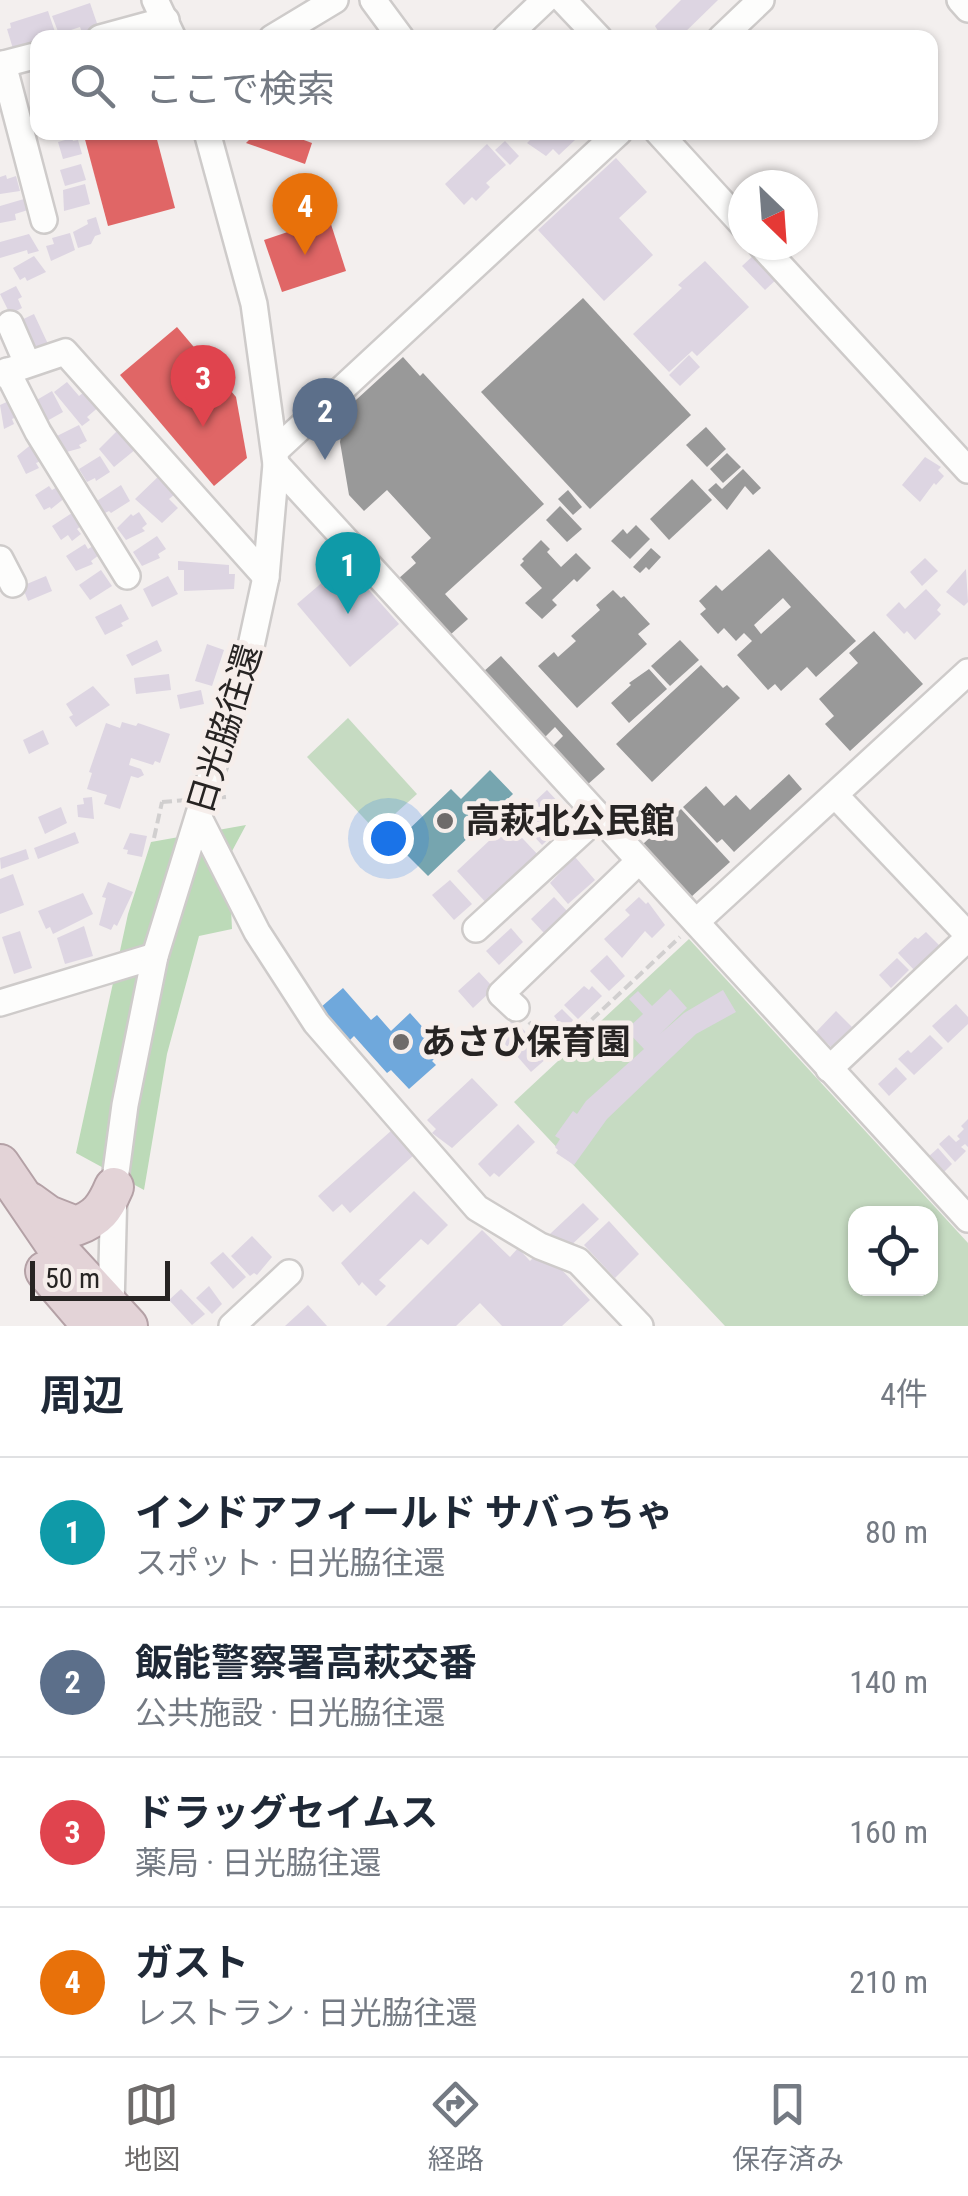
<!DOCTYPE html>
<html lang="ja">
<head>
<meta charset="utf-8">
<style>
  body { margin:0; font-family:"Roboto Condensed","Noto Sans JP",sans-serif; background:#f2f2f3; color:#1f2937 }
  .controls { position:absolute; right:30px; bottom:30px; display:grid; overflow:hidden; border-radius:20px; box-shadow:0 2px 8px #0004 }
  .controls button { width:90px; height:90px; display:grid; place-items:center; padding:0; border:0; border-bottom:2px solid #e0e1e3; background:#fff; color:#1f2937; font:50px sans-serif }
  .compass { position:absolute; left:728px; top:170px; width:90px; height:90px; border-radius:50%; background:#fff; box-shadow:0 2px 8px #0004; rotate:155deg }
  .scale { position:absolute; left:30px; bottom:25px; width:140px; box-sizing:border-box; padding-left:10px; border:5px solid #272423; border-top:0; font-size:28px; line-height:35px; white-space:nowrap; color:#272423; -webkit-text-stroke:8px #f6eeeb; paint-order:stroke }
  .you { position:absolute; left:388px; top:838px; width:35px; height:35px; margin:-25px; border:8px solid #fff; border-radius:50%; background:#1a73e8; box-shadow:0 0 0 15px #1a73e833 }
  .badge { display:grid; place-items:center; width:65px; height:65px; border-radius:50%; background:#6e6b6a; color:#fff; font-size:32px; font-weight:700 }
  .pin { position:absolute; translate:-50% -82px; filter:drop-shadow(0 2px 5px #0008) }
  .pin::after { content:''; position:absolute; top:52px; width:35px; height:30px; background:inherit; clip-path:polygon(0 0,100% 0,50% 100%) }
  .list { margin:0; padding:0; list-style:none }
  h2 { display:flex; justify-content:space-between; align-items:center; height:130px; margin:0; padding:0 40px; font-size:42px }
  h2 small { font-size:32px; font-weight:400; color:#747a83 }
  .list li { display:grid; grid-template-columns:65px 1fr auto; gap:30px; align-items:center; box-sizing:border-box; height:150px; padding:0 40px; border-top:2px solid #e0e1e3 }
  .list b { display:block; font-size:38px; white-space:nowrap }
  .list p { margin:0; font-size:32px; white-space:nowrap; color:#747a83 }
  .list em { font-size:32px; font-style:normal; color:#747a83 }
  .icon { flex:none; width:55px; height:55px; fill:none; stroke:currentColor; stroke-width:2; stroke-linecap:round; stroke-linejoin:round }
  .map { position:relative; flex:none; width:968px; height:1326px; overflow:hidden }
  .search { position:absolute; background:#fff; box-shadow:0 2px 8px #0004; left:30px; right:30px; top:30px; height:110px; display:flex; align-items:center; gap:25px; box-sizing:border-box; padding:0 35px; border-radius:20px; color:#747a83; font-size:38px }
  .sheet { height:730px; background:#fff }
  nav { display:flex; justify-content:space-around; align-items:center; box-sizing:border-box; height:140px; border-top:2px solid #e0e1e3; background:#fff; font-size:28px; color:#747a83 }
  nav a { display:grid; justify-items:center; gap:5px }
  nav .on { color:#6e6b6a }
  .map>svg:first-child { display:block }
</style>
</head>
<body>
<div class="map">
<svg width="968" height="1326" viewBox="0 0 968 1326">
  <rect width="100%" height="100%" fill="#f3efee"/>
  <g fill="#c6dbc2" fill-rule="evenodd">
    <path d="M348,718L417,794L376,831L307,757Z"/>
    <path d="M689,939L968,1243V1326H725L514,1102ZM856,1214H930V1288H856Z"/>
  </g>
  <path fill="#bcdab8" d="M246,825L216,881L231,908L232,929L199,936L167,1054L144,1190L76,1153L128,914L151,842Z"/>
  <g fill="#e06666">
    <path d="M83,132H155L175,208L108,226Z"/>
    <path d="M257,132H282L312,143L305,164L246,143Z"/>
    <path d="M329,218L346,271L282,292L264,240Z"/>
    <path d="M177,327L236,397L247,458L214,486L120,375Z"/>
  </g>
  <path fill="#6fa8dc" d="M343,988L371,1020L377,1015L391,1031L410,1013L444,1051L432,1061L436,1065L409,1089L391,1070L387,1073L354,1036L350,1040L320,1008Z"/>
  <path fill="#76a5af" d="M490,770L513,794L489,817L484,811L468,826L474,832L428,876L400,848L408,841L403,835L451,789L461,799Z"/>
  <g fill="#999" fill-rule="evenodd">
    <path d="M583,298L691,415L590,509L481,392Z"/>
    <path d="M403,357L420,376L423,373L544,504L445,594L468,619L450,635L398,579L416,563L411,557L431,538L387,490L364,511L349,495L340,442L343,426L353,418L345,410Z"/>
    <path d="M706,427L726,449L707,467L686,445Z"/>
    <path d="M727,453L741,467L723,483L710,469Z"/>
    <path d="M743,469L761,488L753,495L745,486L727,510L708,490L716,483L722,489Z"/>
    <path d="M692,479L712,500L669,540L650,519Z"/>
    <path d="M568,490L582,507L573,515L558,499Z"/>
    <path d="M560,506L582,529L567,542L546,520Z"/>
    <path d="M636,525L650,539L630,559L611,541L623,529L627,534Z"/>
    <path d="M541,540L550,549L547,552L561,567L576,553L591,568L577,582L574,579L552,600L557,605L542,619L525,603L542,588L520,565L524,561L522,559Z"/>
    <path d="M651,548L661,557L649,570L646,567L640,573L633,567Z"/>
    <path d="M769,549L856,641L816,677L807,667L781,691L775,684L768,690L737,655L752,641L744,633L736,641L724,628L718,634L700,614L706,609L699,601L716,585L722,591ZM783,598L791,607L761,634L754,625Z"/>
    <path d="M613,590L621,598L624,596L650,624L638,634L647,644L577,708L538,666L554,652L558,657L576,641L571,636L600,610L596,605Z"/>
    <path d="M874,631L923,684L850,751L825,724L834,716L819,699L858,663L849,653Z"/>
    <path d="M680,640L699,660L670,686L651,666Z"/>
    <path d="M501,656L605,769L587,785L552,747L563,736L555,727L544,738L483,672Z"/>
    <path d="M701,665L723,688L727,685L740,698L652,782L616,744Z"/>
    <path d="M649,669L667,689L629,723L611,703L631,685L629,683Z"/>
    <path d="M789,774L802,789L734,852L722,839L717,843L683,807L706,786L724,806L736,795L750,810Z"/>
    <path d="M681,809L730,862L691,897L643,844Z"/>
  </g>
  <g fill="#ddd5e2">
    <path d="M681,0H718L679,38H662L655,26Z"/>
    <path d="M90,3L100,32L84,38L80,27L59,34L52,16Z"/>
    <path d="M48,11L57,38H38V45L14,52L7,29L11,28L10,23Z"/>
    <path d="M538,132H568L575,140L559,155L553,149L546,156L527,143Z"/>
    <path d="M72,138L73,141L78,140L82,154L63,159L58,142Z"/>
    <path d="M505,141L519,156L510,165L495,150Z"/>
    <path d="M487,144L506,165L486,183L490,187L476,201L472,197L464,205L445,184Z"/>
    <path d="M616,158L647,192L619,218L653,255L604,301L538,230Z"/>
    <path d="M81,164L86,180L65,186L60,170Z"/>
    <path d="M6,175L7,179L16,176L20,191L0,194V177Z"/>
    <path d="M85,184L90,204L64,211L63,190Z"/>
    <path d="M24,199L28,210L15,214L16,220L0,223V206Z"/>
    <path d="M96,217L101,234L95,236L91,244L78,248L73,232L88,224L87,220Z"/>
    <path d="M70,233L75,250L51,261L46,246L54,244L52,238Z"/>
    <path d="M29,234L39,251L28,254L27,250L0,258V242Z"/>
    <path d="M755,254L778,278L765,290L742,266Z"/>
    <path d="M34,256L46,272L27,281L25,277L20,280L13,268Z"/>
    <path d="M705,261L749,307L697,356L692,351L669,372L633,334L682,288L678,285Z"/>
    <path d="M16,286L22,297L18,299L22,308L10,314L0,294Z"/>
    <path d="M34,314L48,344L32,352L15,323Z"/>
    <path d="M689,355L700,367L680,386L669,375Z"/>
    <path d="M67,382L79,396L88,389L101,405L87,417L90,420L82,426L54,392Z"/>
    <path d="M52,391L63,412L47,421L35,401Z"/>
    <path d="M11,400L19,416L12,419L14,424L4,429L0,405Z"/>
    <path d="M79,425L87,441L79,445L81,448L63,453L55,437Z"/>
    <path d="M122,426L136,449L114,467L99,449Z"/>
    <path d="M33,443L41,461L36,463L39,468L26,474L17,456Z"/>
    <path d="M100,456L110,472L96,481L95,478L87,482L79,469Z"/>
    <path d="M925,457L941,467L938,470L944,476L936,485L934,483L920,502L902,485Z"/>
    <path d="M161,474L171,484L168,486L175,494L169,499L178,508L162,523L135,499Z"/>
    <path d="M121,485L130,501L111,513L109,511L105,513L97,501Z"/>
    <path d="M49,486L52,490L59,486L66,497L51,509L50,507L44,510L35,495Z"/>
    <path d="M75,511L84,524L77,529L81,534L72,541L68,535L61,540L52,526Z"/>
    <path d="M139,512L147,524L142,528L145,531L126,540L117,528L131,514L133,516Z"/>
    <path d="M157,536L166,549L158,554L160,558L142,566L133,552Z"/>
    <path d="M85,544L88,549L93,546L99,555L91,561L93,564L76,571L66,556Z"/>
    <path d="M925,558L938,571L922,586L910,572Z"/>
    <path d="M178,561L229,565V574H235L234,589L184,591V570H178Z"/>
    <path d="M345,563L399,624L350,667L297,604Z"/>
    <path d="M966,569L968,602L964,606L946,592Z"/>
    <path d="M101,570L112,586L90,600L79,585Z"/>
    <path d="M46,576L52,591L28,601L22,586Z"/>
    <path d="M168,576L178,594L152,607L143,589Z"/>
    <path d="M926,589L941,605L937,610L941,614L915,640L907,631L904,634L886,615L899,602L905,609Z"/>
    <path d="M121,604L129,619L121,623L123,626L105,635L95,617Z"/>
    <path d="M157,640L162,651L132,666L126,655Z"/>
    <path d="M207,644L224,650L212,686L195,681Z"/>
    <path d="M169,674L171,690L136,694L134,678Z"/>
    <path d="M93,686L110,705L76,727L69,717L73,715L66,704Z"/>
    <path d="M201,690L204,704L180,709L177,695Z"/>
    <path d="M122,722L136,726L138,723L170,734L160,763L155,761L153,765L131,758L129,765L141,769L144,775L138,778L131,776L120,809L104,804L107,795L87,789L92,773L89,772L106,723L120,728Z"/>
    <path d="M43,730L49,744L29,754L23,740Z"/>
    <path d="M547,790L572,817L542,845L517,818Z"/>
    <path d="M92,797L94,819L78,817L77,805L84,804L83,798Z"/>
    <path d="M61,807L67,823L45,834L38,817Z"/>
    <path d="M508,823L541,858L489,906L457,871Z"/>
    <path d="M75,832L79,843L38,859L34,848Z"/>
    <path d="M130,833L147,836L142,857L127,854L128,850L123,849Z"/>
    <path d="M26,849L29,859L1,869L0,858Z"/>
    <path d="M575,857L595,880L568,904L550,883Z"/>
    <path d="M13,874L24,905L0,914V879Z"/>
    <path d="M450,880L472,904L454,920L432,895Z"/>
    <path d="M108,882L133,892L117,926L114,924L111,930L99,925L106,898L102,897Z"/>
    <path d="M83,893L93,914L53,934L50,927L46,929L38,911Z"/>
    <path d="M554,897L567,911L544,933L531,919Z"/>
    <path d="M639,897L646,904L648,902L665,925L652,938L645,931L622,958L604,939L630,915L625,910Z"/>
    <path d="M84,926L93,956L65,964L57,938Z"/>
    <path d="M511,928L523,942L499,965L486,951Z"/>
    <path d="M20,931L32,968L14,974L2,937Z"/>
    <path d="M926,932L941,947L916,972L898,953L915,937L918,939Z"/>
    <path d="M607,955L625,976L609,991L590,971Z"/>
    <path d="M897,958L909,970L891,988L879,975Z"/>
    <path d="M479,972L491,985L487,988L490,992L473,1008L458,991Z"/>
    <path d="M584,986L589,990L592,986L602,996L578,1019L564,1005Z"/>
    <path d="M670,989L687,1008L660,1034L684,1013L723,990L736,1012L696,1034L607,1119L574,1165L556,1153L558,1150L555,1147L560,1139L555,1136L573,1111L577,1114L586,1101L644,1049L626,1030L643,1014L629,999L638,991L652,1006Z"/>
    <path d="M956,1004L968,1017V1024L948,1043L932,1026Z"/>
    <path d="M562,1009L577,1024L554,1045L539,1029L546,1022L550,1027L557,1020L554,1016Z"/>
    <path d="M836,1011L852,1027L831,1047L816,1032Z"/>
    <path d="M514,1019L530,1037L513,1053L497,1035Z"/>
    <path d="M930,1035L943,1048L914,1075L898,1059L908,1050L911,1053Z"/>
    <path d="M532,1041L547,1058L531,1072L516,1055Z"/>
    <path d="M896,1067L907,1079L889,1096L878,1084Z"/>
    <path d="M472,1078L498,1105L452,1148L432,1133L436,1129L427,1120Z"/>
    <path d="M968,1119V1147L965,1144L961,1147L966,1151L955,1162L939,1144L949,1135L956,1142L960,1139L957,1136L964,1129L961,1126Z"/>
    <path d="M518,1124L535,1142L499,1177L494,1173L490,1177L478,1164Z"/>
    <path d="M392,1130L415,1154L350,1213L342,1204L333,1212L318,1196Z"/>
    <path d="M938,1148L952,1164L942,1174L927,1158Z"/>
    <path d="M414,1191L448,1225L428,1245L421,1239L379,1280L386,1286L376,1296L362,1282L359,1286L341,1263Z"/>
    <path d="M583,1203L599,1219L566,1250L550,1234Z"/>
    <path d="M609,1221L639,1254L615,1278L584,1245Z"/>
    <path d="M482,1230L510,1257L518,1248L530,1261L534,1257L561,1269L590,1300L562,1326H502L480,1303L456,1326H386Z"/>
    <path d="M252,1236L272,1257L257,1275L254,1273L250,1276L231,1256Z"/>
    <path d="M223,1252L246,1277L233,1289L210,1263Z"/>
    <path d="M209,1286L222,1304L212,1314L196,1298Z"/>
    <path d="M181,1289L205,1314L192,1325L169,1300Z"/>
    <path d="M308,1305L327,1326H285Z"/>
  </g>
  <g fill="none" stroke-linecap="round" stroke-linejoin="round">
    <defs>
      <g id="minor">
        <path d="M155,0L173,38"/>
        <path d="M373,0L401,38"/>
        <path d="M563,0L599,38"/>
        <path d="M960,0L968,9"/>
        <path d="M100,38L166,20"/>
        <path d="M272,38L335,0"/>
        <path d="M505,38L545,0"/>
        <path d="M721,38L761,0"/>
        <path d="M3,64L44,220"/>
        <path d="M0,65L38,55"/>
        <path d="M658,132L743,225"/>
        <path d="M761,245L968,470"/>
        <path d="M10,324L27,363"/>
        <path d="M7,371L38,432L127,576"/>
        <path d="M0,374L65,352L266,577"/>
        <path d="M276,450L619,132"/>
        <path d="M276,464L968,1219"/>
        <path d="M0,559L13,584"/>
        <path d="M835,795L968,935"/>
        <path d="M199,818L257,932L316,1023L477,1208L540,1246L578,1261L640,1326"/>
        <path d="M696,922L968,672"/>
        <path d="M476,929L598,817"/>
        <path d="M0,1003L155,956"/>
        <path d="M516,1008L501,994L639,861"/>
        <path d="M829,1069L968,938"/>
        <path d="M111,1307L114,1187L125,1105L155,956L251,646L266,577L276,464L254,304L207,132"/>
        <path d="M232,1326L289,1273"/>
      </g>
      <g id="highway">
        <path d="M0,1164L60,1252L128,1326"/>
        <path d="M30,1202L48,1215L76,1226C98,1218 105,1208 114,1187"/>
        <path d="M45,1271L92,1326"/>
      </g>
    </defs>
    <use href="#minor" stroke="#cecbca" stroke-width="30"/>
    <use href="#highway" stroke="#b4a1a6" stroke-width="42"/>
    <g stroke="#d1cfcf" stroke-width="4" stroke-dasharray="10 5" stroke-linecap="butt">
      <path d="M154,838L162,802"/>
      <path d="M529,1022L556,1053L680,937"/>
    </g>
    <use href="#minor" stroke="#fdfdfc" stroke-width="25"/>
    <use href="#highway" stroke="#e3d3d7" stroke-width="38"/>
    <path stroke="#d1cfcf" stroke-width="4" stroke-dasharray="10 5" stroke-linecap="butt" d="M162,802L226,797"/>
  </g>
  <g fill="#6e6b6a" stroke="#f6eeeb" stroke-width="4">
    <circle cx="445" cy="821" r="10"/>
    <circle cx="401" cy="1042" r="10"/>
  </g>
  <g text-anchor="middle" dominant-baseline="central" stroke-width="10" stroke-linejoin="round" paint-order="stroke">
    <g font-size="35" fill="#272423" stroke="#f6eeeb">
      <text transform="translate(225 729) rotate(-73)">日光脇往還</text>
    </g>
    <g font-size="35" font-weight="bold" fill="#272423" stroke="#f6eeeb" text-anchor="start">
      <text x="465" y="821">高萩北公民館</text>
      <text x="421" y="1042">あさひ保育園</text>
    </g>
  </g>
</svg>
<div class="controls">
<button><svg class="icon" aria-label="locate" viewBox="0 0 24 24"><circle cx="12" cy="12" r="6"/><path d="M12 2v4M12 18v4M2 12h4M18 12h4"/></svg></button>
</div>
<svg class="compass" viewBox="-18 -18 36 36"><path d="M0-13l5 13h-10z" fill="#e53935"/><path d="M0 13l5-13h-10z" fill="#747a83"/></svg>
<div class="scale">50 m</div>
<div class="you"></div>
<div class="pin badge" style="left:348px;top:614px;background:#0f9aa8">1</div>
<div class="pin badge" style="left:325px;top:460px;background:#5c6f8a">2</div>
<div class="pin badge" style="left:203px;top:427px;background:#e0444e">3</div>
<div class="pin badge" style="left:305px;top:255px;background:#e8710a">4</div>
<div class="search"><svg class="icon" aria-label="search" viewBox="0 0 24 24"><circle cx="10" cy="10" r="6"/><path d="M15 15l6 6"/></svg>ここで検索</div>
</div>
<section class="sheet">
<h2>周辺<small>4件</small></h2>
<ul class="list">
<li><span class="badge" style="background:#0f9aa8">1</span><div><b>インドアフィールド サバっちゃ</b><p>スポット · 日光脇往還</p></div><em>80 m</em></li>
<li><span class="badge" style="background:#5c6f8a">2</span><div><b>飯能警察署高萩交番</b><p>公共施設 · 日光脇往還</p></div><em>140 m</em></li>
<li><span class="badge" style="background:#e0444e">3</span><div><b>ドラッグセイムス</b><p>薬局 · 日光脇往還</p></div><em>160 m</em></li>
<li><span class="badge" style="background:#e8710a">4</span><div><b>ガスト</b><p>レストラン · 日光脇往還</p></div><em>210 m</em></li>
</ul>
</section>
<nav>
<a class="on"><svg class="icon" aria-label="map" viewBox="0 0 24 24"><path d="M3 6l6-2 6 2 6-2v14l-6 2-6-2-6 2zM9 4v14M15 6v14"/></svg>地図</a>
<a><svg class="icon" aria-label="directions" viewBox="0 0 24 24"><path d="M12 3l9 9-9 9-9-9zM9 14v-3h6M13 9l2 2-2 2"/></svg>経路</a>
<a><svg class="icon" aria-label="saved" viewBox="0 0 24 24"><path d="M7 4h10v16l-5-4-5 4z"/></svg>保存済み</a>
</nav>
</body>
</html>
